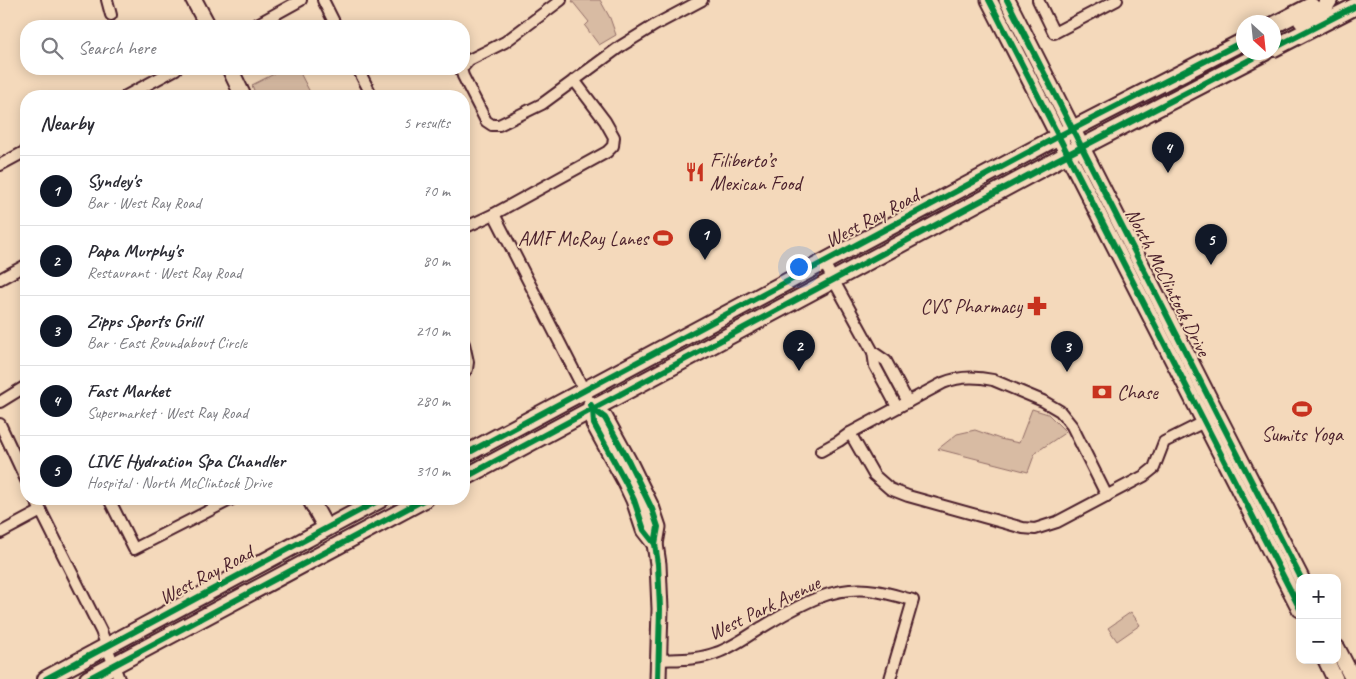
<!DOCTYPE html>
<html lang="en">
<head>
<meta charset="utf-8">
<style>
  body { margin:0; font-family:Caveat,sans-serif; background:#f2f2f3; color:#2b2b33 }
  .controls { position:absolute; right:15px; bottom:15px; display:grid; overflow:hidden; border-radius:10px; box-shadow:0 2px 12px #0003 }
  .controls button { width:45px; height:45px; display:grid; place-items:center; padding:0; border:0; border-bottom:1px solid #e1e1e2; background:#fff; color:#2b2b33; font:25px sans-serif }
  .compass { position:absolute; left:1236px; top:15px; width:45px; height:45px; border-radius:50%; background:#fff; box-shadow:0 2px 12px #0003; rotate:153deg }
  .you { position:absolute; left:798px; top:266px; width:18px; height:18px; margin:-12px; border:4px solid #fff; border-radius:50%; background:#1a73e8; box-shadow:0 0 0 8px #1a73e833 }
  .badge { display:grid; place-items:center; width:32px; height:32px; border-radius:50%; background:#111827; color:#fff; font-size:16px; font-weight:700 }
  .pin { position:absolute; translate:-50% -41px; filter:drop-shadow(0 1px 2px #0008) }
  .pin::after { content:''; position:absolute; top:26px; width:18px; height:15px; background:inherit; clip-path:polygon(0 0,100% 0,50% 100%) }
  .list { margin:0; padding:0; list-style:none }
  h2 { display:flex; justify-content:space-between; align-items:center; height:65px; margin:0; padding:0 20px; font-size:21px }
  h2 small { font-size:16px; font-weight:400; color:#7c7c81 }
  .list li { display:grid; grid-template-columns:32px 1fr auto; gap:15px; align-items:center; box-sizing:border-box; height:70px; padding:0 20px; border-top:1px solid #e1e1e2 }
  .list b { display:block; font-size:19px; white-space:nowrap }
  .list p { margin:0; font-size:16px; white-space:nowrap; color:#7c7c81 }
  .list em { font-size:16px; font-style:normal; color:#7c7c81 }
  .icon { flex:none; width:28px; height:28px; fill:none; stroke:currentColor; stroke-width:2; stroke-linecap:round; stroke-linejoin:round }
  .map { position:relative; flex:none; width:1356px; height:679px; overflow:hidden }
  .search { position:absolute; background:#fff; box-shadow:0 2px 12px #0003; left:20px; top:20px; width:450px; height:55px; display:flex; align-items:center; gap:12px; box-sizing:border-box; padding:0 18px; border-radius:20px; color:#7c7c81; font-size:19px }
  .panel { position:absolute; background:#fff; box-shadow:0 2px 12px #0003; left:20px; top:90px; width:450px; height:415px; border-radius:20px }
  .map>svg:first-child { display:block }
</style>
</head>
<body>
<div class="map">
<svg width="1356" height="679" viewBox="0 0 1356 679">
  <rect width="100%" height="100%" fill="#f4d9bb"/>
  <filter id="ink" filterUnits="userSpaceOnUse"><feTurbulence type="fractalNoise" baseFrequency=".02" numOctaves="2"/><feDisplacementMap in="SourceGraphic" scale="10" xChannelSelector="R" yChannelSelector="G"/><feConvolveMatrix kernelMatrix="1 2 1 2 8 2 1 2 1" color-interpolation-filters="sRGB"/></filter>
  <g filter="url(#ink)">
    <g fill="#d8bba3" stroke="#916d67">
      <path d="M573,0H600L610,18L616,35L599,45L585,26L589,22L572,1Z"/>
      <path d="M284,69H298L312,96H256L252,85Z"/>
      <path d="M1032,409L1048,414L1066,432L1035,453L1028,472L938,449L957,434L975,430L1000,439L1019,443Z"/>
      <path d="M1131,612L1140,625L1117,641L1108,628Z"/>
    </g>
    <g fill="none" stroke-linecap="round" stroke-linejoin="round">
      <defs>
        <g id="street">
          <path d="M107,0L111,15"/>
          <path d="M323,0L336,26"/>
          <path d="M1038,0L1054,33L1117,0"/>
          <path d="M254,26L301,0"/>
          <path d="M464,66L469,60L505,42L561,0"/>
          <path d="M358,69L372,96"/>
          <path d="M461,69L463,76L486,121L492,125H499L542,104L621,46L655,25L702,0"/>
          <path d="M126,96L176,69"/>
          <path d="M0,165L26,151"/>
          <path d="M494,214L587,396"/>
          <path d="M464,228L494,214L607,152L613,146L614,137L605,121L574,80"/>
          <path d="M824,263L873,352L875,366L897,407"/>
          <path d="M0,279L26,265"/>
          <path d="M464,344L468,362L467,369L464,372"/>
          <path d="M873,352L886,361L908,402"/>
          <path d="M0,402L26,386"/>
          <path d="M0,424L26,480"/>
          <path d="M850,433L874,475L890,489L908,496L1023,528L1035,529L1057,522L1144,476L1154,468L1164,442L1210,419"/>
          <path d="M821,451L839,441L850,433L943,383C959,376 975,376 993,380L1043,401L1060,411L1072,426L1107,496"/>
          <path d="M35,499L101,631L119,679"/>
          <path d="M109,499L134,549L232,499"/>
          <path d="M0,533L41,511"/>
          <path d="M659,660C677,659 698,660 716,653C731,648 745,638 759,629C795,608 832,583 876,591C888,593 901,597 913,600L890,679"/>
        </g>
        <g id="secondary">
          <path d="M194,0L208,26"/>
          <path d="M989,0L1300,609"/>
          <path d="M1007,0L1218,416L1301,578"/>
          <path d="M230,69L243,96"/>
          <path d="M591,404L593,409L594,424L626,483L634,500L644,530L655,544"/>
          <path d="M593,409L605,418L629,462L652,509L658,527L655,544L658,564L660,609L658,679"/>
          <path d="M310,499L326,528"/>
          <path d="M1337,648L1353,679"/>
          <path d="M1326,660L1335,679"/>
        </g>
        <g id="primary">
          <path d="M1302,21L1322,11L1329,0"/>
          <path d="M1274,25L1311,6"/>
          <path d="M1274,48L1356,6"/>
          <path d="M464,455L1059,136L1244,41"/>
          <path d="M464,478L1055,161L1265,52"/>
          <path d="M46,679L381,499"/>
          <path d="M88,679L425,499"/>
        </g>
      </defs>
      <use href="#street" stroke="#4a1f2b" stroke-width="14"/>
      <use href="#secondary" stroke="#4a1f2b" stroke-width="19"/>
      <use href="#primary" stroke="#4a1f2b" stroke-width="20"/>
      <use href="#street" stroke="#f4d9bb" stroke-width="10"/>
      <use href="#secondary" stroke="#f4d9bb" stroke-width="15"/>
      <use href="#primary" stroke="#f4d9bb" stroke-width="16"/>
      <defs>
        <g id="cycleway">
          <path d="M989,0L1300,609"/>
          <path d="M1007,0L1218,416L1301,578"/>
          <path d="M1274,48L1356,6"/>
          <path d="M591,405L593,409L594,424L626,483L634,500L644,530L655,544"/>
          <path d="M593,409L605,418L629,462L652,509L658,527L655,544L658,564L660,609L658,679"/>
          <path d="M464,455L1059,136L1244,41"/>
          <path d="M464,478L1055,161L1265,52"/>
          <path d="M46,679L381,499"/>
          <path d="M88,679L425,499"/>
        </g>
      </defs>
      <use href="#cycleway" stroke="#f4d9bb" stroke-width="9"/>
      <use href="#cycleway" stroke="#00873e" stroke-width="6"/>
    </g>
  </g>
  <defs>
    <symbol id="restaurant-bare" viewBox="-9 -9 18 18"><path d="M-5-6h1v4h1v-4h1v4h1v-4h1v5L-1.5 .5V6h-2V.5L-5-1ZM5-6V6H3V1.5H1.5Q1.5-4 5-6Z" fill="#c8321e" stroke="#f4d9bb" stroke-width="2.5" paint-order="stroke"/></symbol>
    <symbol id="stadium-bare" viewBox="-9 -9 18 18"><path d="M0-5a6.5 5 0 1 0 0 10a6.5 5 0 1 0 0-10ZM-3.5-1.8h7v3.6h-7Z" fill="#c8321e" stroke="#f4d9bb" stroke-width="2.5" paint-order="stroke"/></symbol>
    <symbol id="pharmacy-bare" viewBox="-9 -9 18 18"><path d="M-2-6h4v4h4v4h-4v4h-4v-4h-4v-4h4Z" fill="#c8321e" stroke="#f4d9bb" stroke-width="2.5" paint-order="stroke"/></symbol>
    <symbol id="bank-bare" viewBox="-9 -9 18 18"><path d="M-6-4H6V4H-6ZM0-2.3a2.3 2.3 0 1 0 0 4.6a2.3 2.3 0 1 0 0-4.6Z" fill="#c8321e" stroke="#f4d9bb" stroke-width="2.5" paint-order="stroke"/></symbol>
  </defs>
  <g fill-rule="evenodd">
    <use href="#restaurant-bare" x="681" y="158" width="28" height="28"/>
    <use href="#stadium-bare" x="649" y="224" width="28" height="28"/>
    <use href="#pharmacy-bare" x="1023" y="292" width="28" height="28"/>
    <use href="#bank-bare" x="1088" y="378" width="28" height="28"/>
    <use href="#stadium-bare" x="1288" y="395" width="28" height="28"/>
  </g>
  <g text-anchor="middle" dominant-baseline="central" stroke-width="4" stroke-linejoin="round" paint-order="stroke">
    <g font-size="20" fill="#4a1f2b" stroke="#f4d9bb" text-anchor="start">
      <text x="710" y="160">Filiberto’s<tspan x="710" dy="23">Mexican Food</tspan></text>
      <text x="648" y="238" text-anchor="end">AMF McRay Lanes</text>
      <text x="1022" y="306" text-anchor="end">CVS Pharmacy</text>
      <text x="1117" y="392">Chase</text>
      <text x="1302" y="434" text-anchor="middle">Sumits Yoga</text>
    </g>
    <g font-size="20" fill="#4a1f2b" stroke="#f4d9bb">
      <text transform="translate(872 218) rotate(-28)">West Ray Road</text>
      <text transform="translate(1168 282) rotate(63)">North McClintock Drive</text>
      <text transform="translate(206 575) rotate(-28)">West Ray Road</text>
      <text transform="translate(764 608) rotate(-26)">West Park Avenue</text>
    </g>
  </g>
</svg>
<div class="controls">
<button>+</button>
<button>−</button>
</div>
<svg class="compass" viewBox="-18 -18 36 36"><path d="M0-13l5 13h-10z" fill="#e53935"/><path d="M0 13l5-13h-10z" fill="#7c7c81"/></svg>
<div class="you"></div>
<div class="pin badge" style="left:705px;top:260px">1</div>
<div class="pin badge" style="left:799px;top:371px">2</div>
<div class="pin badge" style="left:1067px;top:372px">3</div>
<div class="pin badge" style="left:1168px;top:173px">4</div>
<div class="pin badge" style="left:1211px;top:265px">5</div>
<div class="search"><svg class="icon" aria-label="search" viewBox="0 0 24 24"><circle cx="10" cy="10" r="6"/><path d="M15 15l6 6"/></svg>Search here</div>
<section class="panel">
<h2>Nearby<small>5 results</small></h2>
<ul class="list">
<li><span class="badge">1</span><div><b>Syndey's</b><p>Bar · West Ray Road</p></div><em>70 m</em></li>
<li><span class="badge">2</span><div><b>Papa Murphy's</b><p>Restaurant · West Ray Road</p></div><em>80 m</em></li>
<li><span class="badge">3</span><div><b>Zipps Sports Grill</b><p>Bar · East Roundabout Circle</p></div><em>210 m</em></li>
<li><span class="badge">4</span><div><b>Fast Market</b><p>Supermarket · West Ray Road</p></div><em>280 m</em></li>
<li><span class="badge">5</span><div><b>LIVE Hydration Spa Chandler</b><p>Hospital · North McClintock Drive</p></div><em>310 m</em></li>
</ul>
</section>
</div>
</body>
</html>
